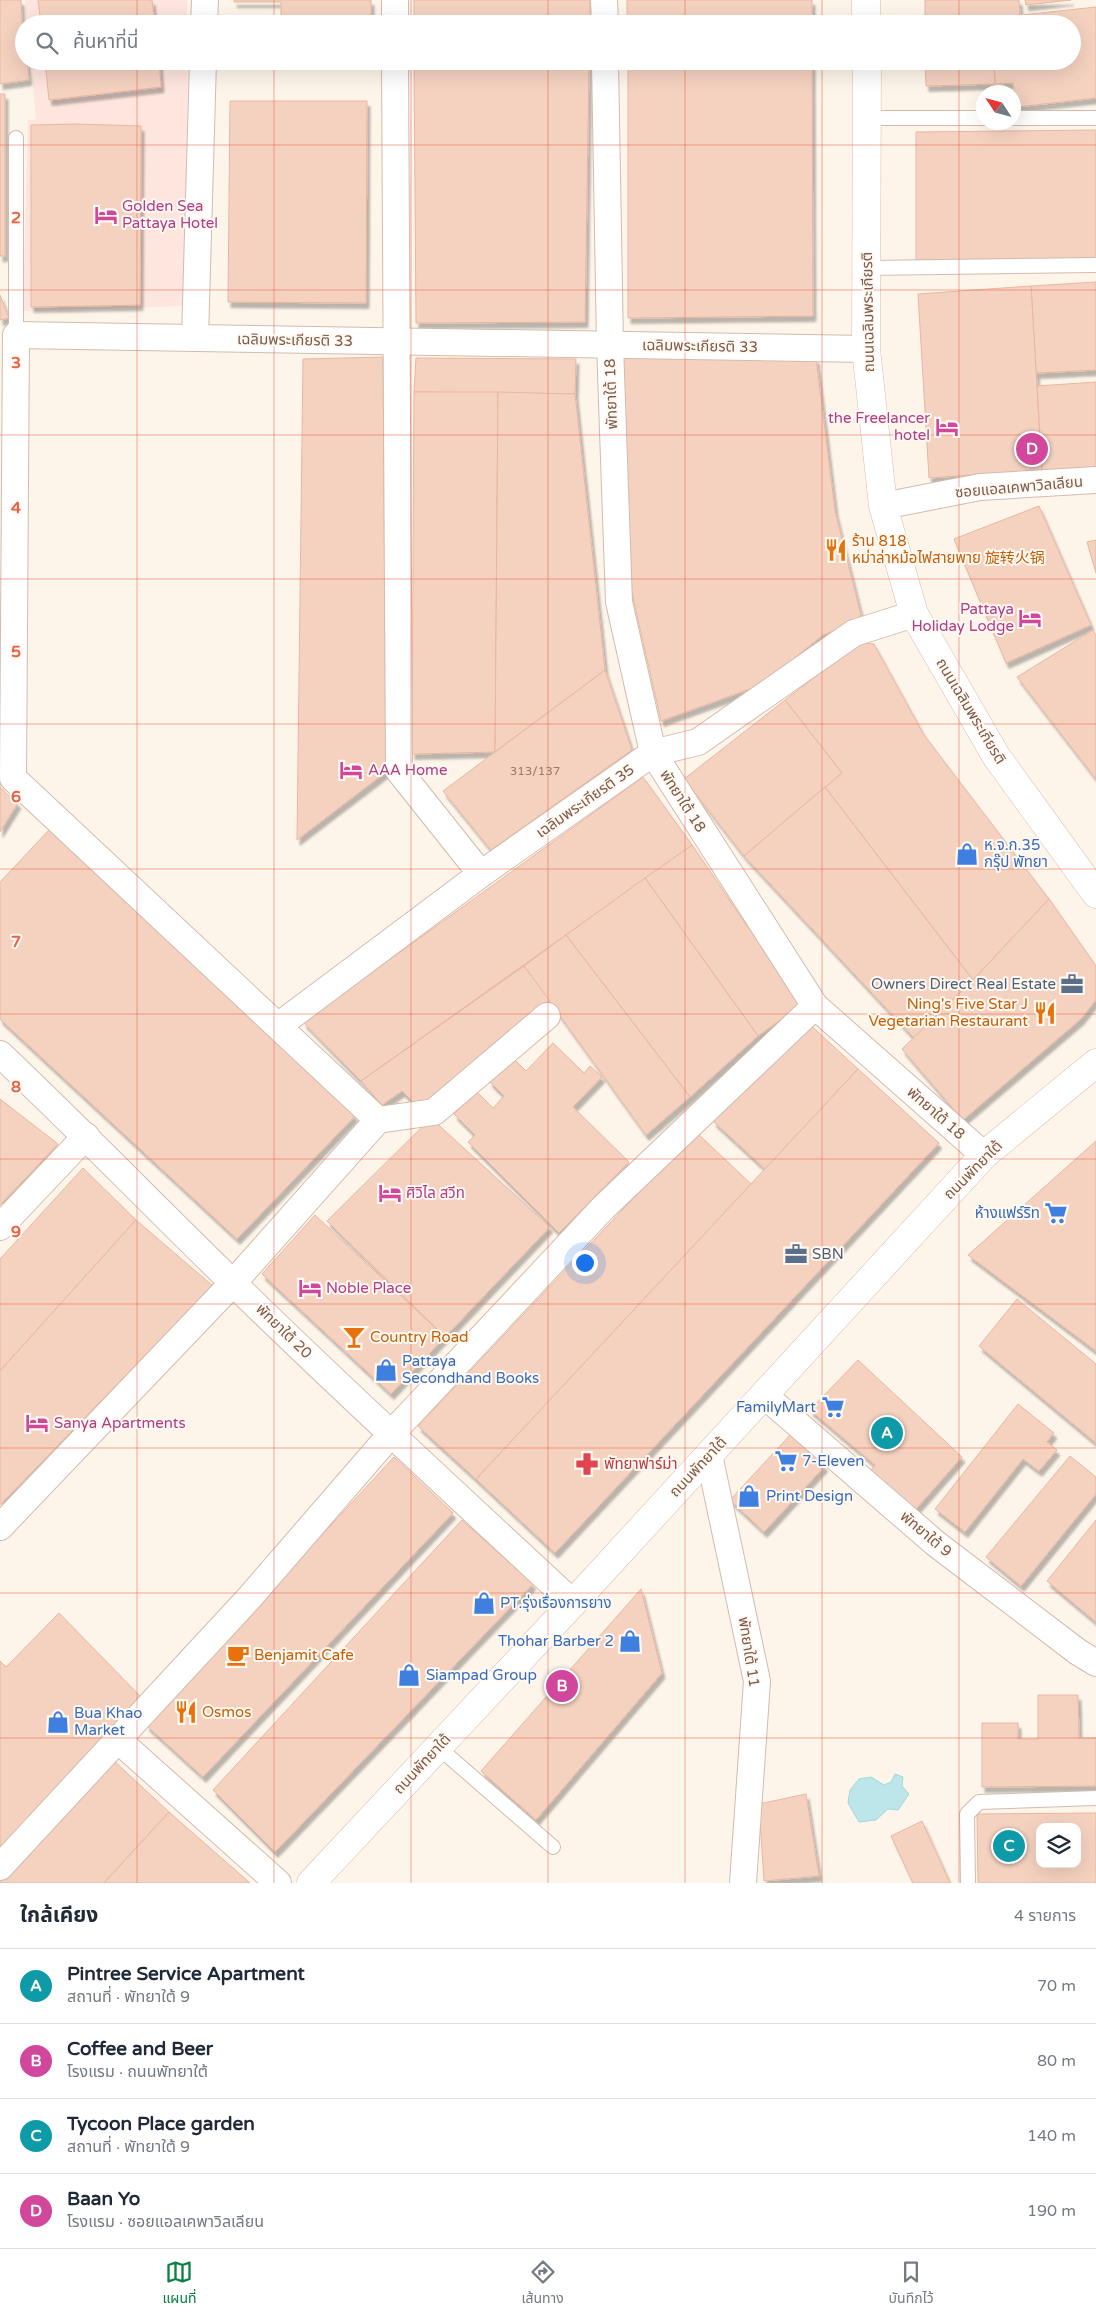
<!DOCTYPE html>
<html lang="th">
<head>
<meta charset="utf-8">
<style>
  body { margin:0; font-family:"Varela Round","Noto Sans SC","Noto Sans Thai",sans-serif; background:#f2f2f3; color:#1f2937 }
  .controls { position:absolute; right:15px; bottom:15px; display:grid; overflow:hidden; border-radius:10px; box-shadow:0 5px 20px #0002 }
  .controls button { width:45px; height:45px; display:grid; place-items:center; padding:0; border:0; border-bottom:1px solid #e0e1e3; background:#fff; color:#1f2937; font:25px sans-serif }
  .compass { position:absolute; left:976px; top:85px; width:45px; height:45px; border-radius:50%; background:#fff; box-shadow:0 5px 20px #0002; rotate:306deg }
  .you { position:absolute; left:584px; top:1262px; width:18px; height:18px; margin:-12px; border:4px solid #fff; border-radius:50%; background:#1a73e8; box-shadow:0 0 0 8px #1a73e833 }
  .badge { display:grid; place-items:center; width:32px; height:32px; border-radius:50%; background:#0b8043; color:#fff; font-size:16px; font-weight:700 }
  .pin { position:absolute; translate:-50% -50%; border:2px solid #fff; box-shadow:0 1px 5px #0006 }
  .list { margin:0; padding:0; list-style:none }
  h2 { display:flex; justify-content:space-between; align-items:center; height:65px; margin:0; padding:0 20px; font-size:21px }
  h2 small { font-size:16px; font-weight:400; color:#747a83 }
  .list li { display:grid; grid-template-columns:32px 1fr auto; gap:15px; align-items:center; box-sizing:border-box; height:75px; padding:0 20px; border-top:1px solid #e0e1e3 }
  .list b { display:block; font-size:19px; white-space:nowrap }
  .list p { margin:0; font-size:16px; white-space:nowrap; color:#747a83 }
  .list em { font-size:16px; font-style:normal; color:#747a83 }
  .icon { flex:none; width:28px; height:28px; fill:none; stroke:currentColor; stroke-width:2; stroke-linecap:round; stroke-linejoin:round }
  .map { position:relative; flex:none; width:1096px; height:1883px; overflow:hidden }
  .search { position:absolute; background:#fff; box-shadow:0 5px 20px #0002; left:15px; right:15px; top:15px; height:55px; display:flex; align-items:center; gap:12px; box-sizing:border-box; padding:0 18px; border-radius:28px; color:#747a83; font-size:19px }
  .sheet { height:365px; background:#fff }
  nav { display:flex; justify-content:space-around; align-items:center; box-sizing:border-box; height:70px; border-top:1px solid #e0e1e3; background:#fff; font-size:14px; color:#747a83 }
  nav a { display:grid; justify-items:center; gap:2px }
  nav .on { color:#0b8043 }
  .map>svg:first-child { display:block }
</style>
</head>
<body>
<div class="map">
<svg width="1096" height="1883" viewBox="0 0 1096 1883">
  <defs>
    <filter id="shadow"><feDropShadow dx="3" dy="5.5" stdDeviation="1" flood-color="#0004"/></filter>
  </defs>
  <rect width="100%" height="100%" fill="#fef5ea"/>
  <g fill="#fee5de">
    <path d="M25,0H187V24H27Z"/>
    <path d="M31,61H188L185,306L23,311L28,120H36Z"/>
  </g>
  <path fill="#bce6ea" stroke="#a2d7dc" d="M895,1774L903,1777L902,1786L909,1794L898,1810L888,1809L876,1820L859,1822L848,1803L850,1790L859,1779L871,1777L884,1785L891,1782Z"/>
  <g fill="#f5d2c0" stroke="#e9b69f" fill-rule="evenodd" filter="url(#shadow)">
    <path d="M0,0H21L24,61H27L29,80L0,84Z"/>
    <path d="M38,0H152L155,24H41Z"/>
    <path d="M234,0H371V24H281V2H234Z"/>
    <rect x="414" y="0" width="176" height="24"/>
    <rect x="627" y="0" width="185" height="24"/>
    <path d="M925,0H1019L1020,15L994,18V24H925Z"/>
    <path d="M1025,0H1071L1026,5Z"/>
    <path d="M1096,7V98L1017,107L1013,83L995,84L994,61H1072V24H994V18Z"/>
    <path d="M45,61H159L161,87L49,100Z"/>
    <path d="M414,61H589L585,322L416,323Z"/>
    <path d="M628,61H812L813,316L628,318Z"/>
    <path d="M925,61H994L995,84L926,86Z"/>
    <rect x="0" y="94" width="5" height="162"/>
    <path d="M230,101H367L366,303L228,302Z"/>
    <path d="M77,124L141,126L140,305L31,307V125Z"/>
    <path d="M1096,130V258L916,260V132Z"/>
    <path d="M1096,282V370L1036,373L1031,286Z"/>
    <path d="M1031,286L1042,470L929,478L918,294Z"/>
    <path d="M0,295L9,318L0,320Z"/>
    <path d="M622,356L816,358L835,511L861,615L853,624L823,635L761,685L661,721L627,571Z"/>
    <path d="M383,357L386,772L297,840L303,359Z"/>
    <path d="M416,358L576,359L575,394L414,392Z"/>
    <path d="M1096,382V467L1042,470L1037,386Z"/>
    <path d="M414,392H498L495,752L412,754Z"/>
    <path d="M498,392L575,394L605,670L495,752Z"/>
    <path d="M1039,506L1091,625L1006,663L954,539Z"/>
    <path d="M1096,540V573L1087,542Z"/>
    <path d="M1093,630L1096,635V779L1017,677Z"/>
    <path d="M859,643L874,644L924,735L1049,899L973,980L825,787L842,773L785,700Z"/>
    <path d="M605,670L632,750L491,850L443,791Z"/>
    <path d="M785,700L842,773L744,856L684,779Z"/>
    <path d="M643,777L692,845L361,1081L303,1022Z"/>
    <path d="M0,782V788L18,803L0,832Z"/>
    <path d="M825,787L973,980L914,1038L744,856Z"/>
    <path d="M49,830L355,1116L237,1239L0,1019V882Z"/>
    <path d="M692,845L801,1005L758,1036L645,878Z"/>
    <path d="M645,878L758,1036L690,1097L566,935Z"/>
    <path d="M1049,899L1096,966V1000L1081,1019L963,1120L902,1049L973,980Z"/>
    <path d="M566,935L690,1097L646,1135L524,966Z"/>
    <path d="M524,966L550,1001L420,1109L402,1091L382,1105L361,1081Z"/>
    <path d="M806,1021L858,1069L765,1169L713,1121Z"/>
    <path d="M553,1043L584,1073L590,1066L602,1077L573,1107L629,1162L559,1233L468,1142L475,1135L454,1114L476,1091L493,1108L504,1096L489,1081L513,1058L526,1071Z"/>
    <path d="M858,1069L939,1143L555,1553L476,1479Z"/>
    <path d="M0,1099L58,1144L0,1205Z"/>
    <path d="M431,1118L550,1227L445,1337L327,1221Z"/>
    <path d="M696,1132L751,1184L476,1479L418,1426Z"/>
    <path d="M1096,1141V1351L968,1255Z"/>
    <path d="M83,1168L136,1220L0,1371V1259Z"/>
    <path d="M315,1215L445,1337L391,1394L262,1274Z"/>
    <path d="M136,1220L213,1286L0,1505V1371Z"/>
    <path d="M1017,1299L1096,1364V1443L979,1346Z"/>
    <path d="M858,1360L962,1457L916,1509L870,1471L875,1465L810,1410Z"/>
    <path d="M1018,1404L1054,1433L1047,1442L1057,1450L1039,1471L1023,1459L965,1532L935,1509Z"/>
    <path d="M791,1434L825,1466L764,1532L730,1500Z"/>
    <path d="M1070,1456L1096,1477V1494L1021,1586L986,1557Z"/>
    <path d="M394,1457L453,1513L203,1777L146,1725Z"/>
    <path d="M462,1520L533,1584L275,1852L213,1790Z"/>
    <path d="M1096,1520V1622L1047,1581Z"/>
    <path d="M641,1589L662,1673L536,1820L481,1771Z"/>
    <path d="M59,1613L140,1696L0,1848V1661L6,1667Z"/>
    <path d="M1038,1695H1078L1079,1738H1096V1786L982,1787V1723H1018V1739H1038Z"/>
    <path d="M113,1760L169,1812L104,1883H0V1880Z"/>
    <path d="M806,1794L819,1876L764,1881L759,1804Z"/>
    <path d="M169,1812L250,1883H104Z"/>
    <path d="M1096,1813V1883H978L977,1814ZM1040,1827H1077V1864H1040Z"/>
    <path d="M922,1821L950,1883H913L891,1836Z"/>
  </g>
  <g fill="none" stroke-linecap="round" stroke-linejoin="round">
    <defs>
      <g id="lane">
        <path d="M868,118H984"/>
        <path d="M1014,118H1096"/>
        <path d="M16,138V335"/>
        <path d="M866,268L1096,265"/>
        <path d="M438,1747L553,1847"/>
        <path d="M968,1883L967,1814L979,1802L1096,1798"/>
      </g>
      <g id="street">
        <path d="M395,0V24"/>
        <path d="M604,0L605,24"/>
        <path d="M204,24L205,0"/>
        <path d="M395,61L399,771L481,874"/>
        <path d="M605,61L610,345L619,602L653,753L815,1006L984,1155"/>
        <path d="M195,338L203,61"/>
        <path d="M883,506L980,487L1096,480"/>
        <path d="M547,1016L434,1112L378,1120L13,778L16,335L866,349"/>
        <path d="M278,1026L481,874L653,753L698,742L854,633L914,614"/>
        <path d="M0,1054C79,1129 155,1207 233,1283C344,1392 459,1497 573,1603"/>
        <path d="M0,1227L86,1136"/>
        <path d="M764,1395L935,1543L1078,1652L1096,1663"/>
        <path d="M709,1455L757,1681L743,1883"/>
        <path d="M0,1527L233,1283L378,1120"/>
        <path d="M118,1740L278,1883"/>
        <path d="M0,1867L250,1597L391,1434L603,1208L815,1006"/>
      </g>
      <g id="secondary">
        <path d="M866,0V24"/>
        <path d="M867,61L866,349L883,506L914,614L996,756L1096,894"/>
        <path d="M311,1883L573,1603L984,1155L1096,1063"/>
      </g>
    </defs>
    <use href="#lane" stroke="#d2bbae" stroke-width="16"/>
    <use href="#street" stroke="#d2bbae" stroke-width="28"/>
    <use href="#secondary" stroke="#d8bead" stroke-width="29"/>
    <use href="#lane" stroke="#fff" stroke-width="14"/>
    <use href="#street" stroke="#fff" stroke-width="26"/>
    <use href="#secondary" stroke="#fff" stroke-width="28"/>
  </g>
  <path fill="none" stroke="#e96248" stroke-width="1" stroke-opacity="0.55" d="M137,0V24M274,0V24M411,0V24M548,0V24M685,0V24M822,0V24M959,0V24M137,61V1883M274,61V1883M411,61V1883M548,61V1883M685,61V1883M822,61V1883M959,61V1883M0,145H1096M0,290H1096M0,435H1096M0,579H1096M0,724H1096M0,869H1096M0,1014H1096M0,1159H1096M0,1304H1096M0,1448H1096M0,1593H1096M0,1738H1096"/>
  <defs>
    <symbol id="hotel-bare" viewBox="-9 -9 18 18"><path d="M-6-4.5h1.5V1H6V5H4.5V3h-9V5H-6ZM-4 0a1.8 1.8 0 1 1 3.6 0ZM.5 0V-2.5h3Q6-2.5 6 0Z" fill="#d1479c" stroke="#fff9f2" stroke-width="2.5" paint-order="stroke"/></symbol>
    <symbol id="restaurant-bare" viewBox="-9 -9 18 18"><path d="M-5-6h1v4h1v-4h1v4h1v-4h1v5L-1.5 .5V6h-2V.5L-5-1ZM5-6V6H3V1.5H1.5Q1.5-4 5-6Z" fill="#e8710a" stroke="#fff9f2" stroke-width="2.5" paint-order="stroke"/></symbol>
    <symbol id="shop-bare" viewBox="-9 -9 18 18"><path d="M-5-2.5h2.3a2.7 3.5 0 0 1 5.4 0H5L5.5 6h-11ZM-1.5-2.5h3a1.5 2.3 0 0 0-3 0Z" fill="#3f7fe0" stroke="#fff9f2" stroke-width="2.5" paint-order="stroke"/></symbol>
    <symbol id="office-bare" viewBox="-9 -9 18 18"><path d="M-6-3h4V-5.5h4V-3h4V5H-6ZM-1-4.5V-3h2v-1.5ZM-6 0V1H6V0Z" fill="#5c6f8a" stroke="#fff9f2" stroke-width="2.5" paint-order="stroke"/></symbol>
    <symbol id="supermarket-bare" viewBox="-9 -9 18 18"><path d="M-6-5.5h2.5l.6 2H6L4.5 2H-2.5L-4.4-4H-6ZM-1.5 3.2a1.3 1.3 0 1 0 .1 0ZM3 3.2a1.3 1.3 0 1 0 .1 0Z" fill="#3f7fe0" stroke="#fff9f2" stroke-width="2.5" paint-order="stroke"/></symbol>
    <symbol id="bar-bare" viewBox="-9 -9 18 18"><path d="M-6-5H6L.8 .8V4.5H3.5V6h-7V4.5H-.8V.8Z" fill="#e8710a" stroke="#fff9f2" stroke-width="2.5" paint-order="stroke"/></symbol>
    <symbol id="pharmacy-bare" viewBox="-9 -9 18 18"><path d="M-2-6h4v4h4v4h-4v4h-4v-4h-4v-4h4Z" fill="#e0444e" stroke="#fff9f2" stroke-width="2.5" paint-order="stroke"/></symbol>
    <symbol id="cafe-bare" viewBox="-9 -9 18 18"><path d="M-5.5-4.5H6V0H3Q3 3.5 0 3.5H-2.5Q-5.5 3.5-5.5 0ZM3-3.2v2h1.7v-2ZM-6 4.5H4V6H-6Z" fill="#e8710a" stroke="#fff9f2" stroke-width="2.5" paint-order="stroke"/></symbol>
  </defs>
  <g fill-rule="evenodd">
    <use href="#hotel-bare" x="90" y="199" width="32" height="32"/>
    <use href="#hotel-bare" x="931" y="411" width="32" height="32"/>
    <use href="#restaurant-bare" x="820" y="534" width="32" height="32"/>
    <use href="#hotel-bare" x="1014" y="602" width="32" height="32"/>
    <use href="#hotel-bare" x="335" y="754" width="32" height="32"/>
    <use href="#shop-bare" x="951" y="838" width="32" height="32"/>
    <use href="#office-bare" x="1056" y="968" width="32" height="32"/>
    <use href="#restaurant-bare" x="1029" y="997" width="32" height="32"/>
    <use href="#hotel-bare" x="374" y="1177" width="32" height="32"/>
    <use href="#supermarket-bare" x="1040" y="1197" width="32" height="32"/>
    <use href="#office-bare" x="780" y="1238" width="32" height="32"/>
    <use href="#hotel-bare" x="294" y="1272" width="32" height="32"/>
    <use href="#bar-bare" x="338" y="1321" width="32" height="32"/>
    <use href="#shop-bare" x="370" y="1354" width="32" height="32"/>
    <use href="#supermarket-bare" x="817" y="1391" width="32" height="32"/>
    <use href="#hotel-bare" x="21" y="1407" width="32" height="32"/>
    <use href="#supermarket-bare" x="770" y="1445" width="32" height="32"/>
    <use href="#pharmacy-bare" x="571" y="1448" width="32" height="32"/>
    <use href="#shop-bare" x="733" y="1480" width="32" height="32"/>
    <use href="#shop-bare" x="468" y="1587" width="32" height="32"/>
    <use href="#shop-bare" x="614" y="1625" width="32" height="32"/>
    <use href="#cafe-bare" x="222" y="1639" width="32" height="32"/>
    <use href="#shop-bare" x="393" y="1659" width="32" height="32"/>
    <use href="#restaurant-bare" x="170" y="1696" width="32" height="32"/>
    <use href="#shop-bare" x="42" y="1706" width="32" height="32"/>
  </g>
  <g text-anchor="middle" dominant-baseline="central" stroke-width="4" stroke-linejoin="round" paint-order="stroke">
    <g font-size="12" fill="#9a7768">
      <text x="535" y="771">313/137</text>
    </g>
    <g font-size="15" fill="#b23c85" stroke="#fff9f2" text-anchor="start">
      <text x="122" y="206">Golden Sea<tspan x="122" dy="17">Pattaya Hotel</tspan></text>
      <text x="930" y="418" text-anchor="end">the Freelancer<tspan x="930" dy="17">hotel</tspan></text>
      <text x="1014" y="609" text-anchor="end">Pattaya<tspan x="1014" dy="17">Holiday Lodge</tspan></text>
      <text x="368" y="770">AAA Home</text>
      <text x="406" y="1193">ศิวิไล สวีท</text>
      <text x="326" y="1288">Noble Place</text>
      <text x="54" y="1423">Sanya Apartments</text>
    </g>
    <g font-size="15" fill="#7c594a" stroke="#fff9f2">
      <text transform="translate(868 312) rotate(-91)">ถนนเฉลิมพระเกียรติ</text>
      <text transform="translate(295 340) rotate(1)">เฉลิมพระเกียรติ 33</text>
      <text transform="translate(700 346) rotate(1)">เฉลิมพระเกียรติ 33</text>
      <text transform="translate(611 394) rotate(-92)">พัทยาใต้ 18</text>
      <text transform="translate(1019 487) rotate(-5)">ซอยแอลเคพาวิลเลียน</text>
      <text transform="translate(971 711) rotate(59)">ถนนเฉลิมพระเกียรติ</text>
      <text transform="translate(585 801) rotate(-35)">เฉลิมพระเกียรติ 35</text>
      <text transform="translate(683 801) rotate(57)">พัทยาใต้ 18</text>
      <text transform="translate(936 1113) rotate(41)">พัทยาใต้ 18</text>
      <text transform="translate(973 1170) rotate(-45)">ถนนพัทยาใต้</text>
      <text transform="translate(284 1331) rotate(44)">พัทยาใต้ 20</text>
      <text transform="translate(698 1467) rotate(-47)">ถนนพัทยาใต้</text>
      <text transform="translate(926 1534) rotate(40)">พัทยาใต้ 9</text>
      <text transform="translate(749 1652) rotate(81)">พัทยาใต้ 11</text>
      <text transform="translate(422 1764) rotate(-47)">ถนนพัทยาใต้</text>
    </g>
    <g font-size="15" fill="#c56008" stroke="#fff9f2" text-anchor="start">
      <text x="852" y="541">ร้าน 818<tspan x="852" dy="17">หม่าล่าหม้อไฟสายพาย 旋转火锅</tspan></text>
      <text x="1028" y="1004" text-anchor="end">Ning's Five Star J<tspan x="1028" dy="17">Vegetarian Restaurant</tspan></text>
      <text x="370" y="1337">Country Road</text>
      <text x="254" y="1655">Benjamit Cafe</text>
      <text x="202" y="1712">Osmos</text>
    </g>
    <g font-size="15" fill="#366cbe" stroke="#fff9f2" text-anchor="start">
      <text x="984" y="845">ห.จ.ก.35<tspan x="984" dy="17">กรุ๊ป พัทยา</tspan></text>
      <text x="1040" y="1213" text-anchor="end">ห้างแฟร์ริท</text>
      <text x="402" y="1361">Pattaya<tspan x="402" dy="17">Secondhand Books</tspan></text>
      <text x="816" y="1407" text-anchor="end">FamilyMart</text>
      <text x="802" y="1461">7-Eleven</text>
      <text x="766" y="1496">Print Design</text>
      <text x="500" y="1603">PT.รุ่งเรื่องการยาง</text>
      <text x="614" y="1641" text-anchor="end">Thohar Barber 2</text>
      <text x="426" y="1675">Siampad Group</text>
      <text x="74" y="1713">Bua Khao<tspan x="74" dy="17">Market</tspan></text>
    </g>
    <g font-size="15" fill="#4e5e75" stroke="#fff9f2" text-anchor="end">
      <text x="1056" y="984">Owners Direct Real Estate</text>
      <text x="812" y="1254" text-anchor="start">SBN</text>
    </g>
    <g font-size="15" fill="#be3a42" stroke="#fff9f2" text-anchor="start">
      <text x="604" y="1464">พัทยาฟาร์ม่า</text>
    </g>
  </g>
  <g font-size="16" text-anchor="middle" font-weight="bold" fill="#e96248" stroke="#fff9f2" stroke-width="4" stroke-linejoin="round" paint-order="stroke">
    <text x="16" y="223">2</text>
    <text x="16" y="368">3</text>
    <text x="16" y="513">4</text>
    <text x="16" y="657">5</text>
    <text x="16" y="802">6</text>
    <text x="16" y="947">7</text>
    <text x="16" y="1092">8</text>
    <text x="16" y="1237">9</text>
  </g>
</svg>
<div class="controls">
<button><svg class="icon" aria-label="layers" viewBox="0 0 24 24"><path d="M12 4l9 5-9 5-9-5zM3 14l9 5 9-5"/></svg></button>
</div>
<svg class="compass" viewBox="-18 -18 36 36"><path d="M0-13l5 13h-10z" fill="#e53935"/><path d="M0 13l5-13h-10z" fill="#747a83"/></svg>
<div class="you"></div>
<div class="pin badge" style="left:887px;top:1433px;background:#0f9aa8">A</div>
<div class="pin badge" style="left:562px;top:1686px;background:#d1479c">B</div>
<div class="pin badge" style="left:1009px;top:1846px;background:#0f9aa8">C</div>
<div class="pin badge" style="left:1032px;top:449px;background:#d1479c">D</div>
<div class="search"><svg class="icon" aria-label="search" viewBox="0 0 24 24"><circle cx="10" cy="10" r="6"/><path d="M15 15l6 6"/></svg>ค้นหาที่นี่</div>
</div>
<section class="sheet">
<h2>ใกล้เคียง<small>4 รายการ</small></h2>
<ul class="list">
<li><span class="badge" style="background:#0f9aa8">A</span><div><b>Pintree Service Apartment</b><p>สถานที่ · พัทยาใต้ 9</p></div><em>70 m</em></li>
<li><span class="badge" style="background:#d1479c">B</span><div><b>Coffee and Beer</b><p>โรงแรม · ถนนพัทยาใต้</p></div><em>80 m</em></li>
<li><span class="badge" style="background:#0f9aa8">C</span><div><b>Tycoon Place garden</b><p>สถานที่ · พัทยาใต้ 9</p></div><em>140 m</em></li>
<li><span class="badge" style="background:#d1479c">D</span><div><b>Baan Yo</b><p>โรงแรม · ซอยแอลเคพาวิลเลียน</p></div><em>190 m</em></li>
</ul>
</section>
<nav>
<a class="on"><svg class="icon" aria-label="map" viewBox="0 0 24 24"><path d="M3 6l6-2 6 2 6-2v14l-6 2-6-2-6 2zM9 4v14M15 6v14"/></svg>แผนที่</a>
<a><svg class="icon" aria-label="directions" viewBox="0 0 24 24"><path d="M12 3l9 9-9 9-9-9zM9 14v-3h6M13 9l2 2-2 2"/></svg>เส้นทาง</a>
<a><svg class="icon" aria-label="saved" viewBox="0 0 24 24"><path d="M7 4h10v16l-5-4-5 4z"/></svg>บันทึกไว้</a>
</nav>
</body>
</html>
